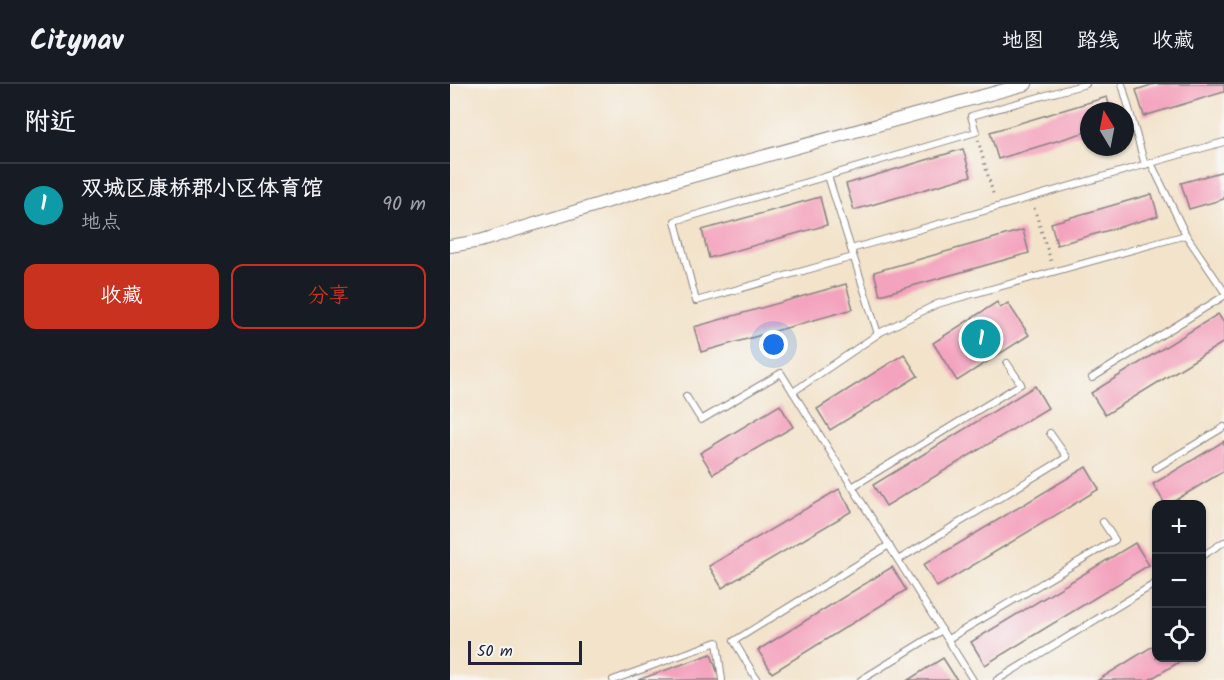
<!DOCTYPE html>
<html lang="zh">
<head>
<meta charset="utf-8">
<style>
  body { margin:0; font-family:Kalam,"LXGW WenKai TC",sans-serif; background:#242831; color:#f1f3f6 }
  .controls { position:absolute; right:18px; bottom:18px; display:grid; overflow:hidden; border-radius:12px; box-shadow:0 2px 4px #0004 }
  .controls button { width:54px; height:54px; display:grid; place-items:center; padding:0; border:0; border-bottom:2px solid #363941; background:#171b24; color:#f1f3f6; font:30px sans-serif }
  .compass { position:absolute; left:630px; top:18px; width:54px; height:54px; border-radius:50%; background:#171b24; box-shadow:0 2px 4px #0004; rotate:350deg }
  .scale { position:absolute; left:18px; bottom:15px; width:114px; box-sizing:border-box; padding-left:6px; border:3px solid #22223b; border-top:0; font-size:16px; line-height:21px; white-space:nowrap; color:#22223b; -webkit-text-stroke:4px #f6f6f2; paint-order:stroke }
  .you { position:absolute; left:324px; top:261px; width:21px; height:21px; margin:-15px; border:4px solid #fff; border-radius:50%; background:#1a73e8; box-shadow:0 0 0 9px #1a73e833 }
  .badge { display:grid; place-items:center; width:39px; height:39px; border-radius:50%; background:#c8321e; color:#fff; font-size:20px; font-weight:700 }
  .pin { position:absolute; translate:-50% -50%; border:3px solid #fff; box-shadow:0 2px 6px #0006 }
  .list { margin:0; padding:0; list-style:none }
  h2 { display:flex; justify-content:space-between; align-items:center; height:78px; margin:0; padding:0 24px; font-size:26px }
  h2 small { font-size:20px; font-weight:400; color:#9ea1a6 }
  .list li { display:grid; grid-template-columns:39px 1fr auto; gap:18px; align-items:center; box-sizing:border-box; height:84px; padding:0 24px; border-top:2px solid #363941 }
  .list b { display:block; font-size:22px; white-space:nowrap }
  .list p { margin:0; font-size:20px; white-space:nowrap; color:#9ea1a6 }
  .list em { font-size:20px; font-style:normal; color:#9ea1a6 }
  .actions { display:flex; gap:12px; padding:18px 24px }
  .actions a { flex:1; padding:14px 0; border:2px solid #c8321e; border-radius:12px; text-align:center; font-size:21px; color:#c8321e }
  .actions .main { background:#c8321e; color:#fff }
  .icon { flex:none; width:33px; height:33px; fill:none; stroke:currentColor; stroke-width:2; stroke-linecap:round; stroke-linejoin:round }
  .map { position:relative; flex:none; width:774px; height:596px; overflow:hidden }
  header { display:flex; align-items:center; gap:36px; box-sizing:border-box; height:84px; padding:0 30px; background:#171b24; border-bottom:2px solid #363941 }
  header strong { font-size:28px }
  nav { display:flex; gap:33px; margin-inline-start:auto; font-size:21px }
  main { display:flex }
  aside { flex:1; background:#171b24 }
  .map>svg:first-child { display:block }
</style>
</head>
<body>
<header>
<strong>Citynav</strong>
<nav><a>地图</a><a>路线</a><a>收藏</a></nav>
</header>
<main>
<aside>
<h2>附近<small></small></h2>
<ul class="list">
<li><span class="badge" style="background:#0f9aa8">1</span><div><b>双城区康桥郡小区体育馆</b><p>地点</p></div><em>90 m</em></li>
</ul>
<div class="actions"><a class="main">收藏</a><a>分享</a></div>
</aside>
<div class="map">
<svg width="774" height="596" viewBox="0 0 774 596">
  <rect width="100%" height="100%" fill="#f6f6f2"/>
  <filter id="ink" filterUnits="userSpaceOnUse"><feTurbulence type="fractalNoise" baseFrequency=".0167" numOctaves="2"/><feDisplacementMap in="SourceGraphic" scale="12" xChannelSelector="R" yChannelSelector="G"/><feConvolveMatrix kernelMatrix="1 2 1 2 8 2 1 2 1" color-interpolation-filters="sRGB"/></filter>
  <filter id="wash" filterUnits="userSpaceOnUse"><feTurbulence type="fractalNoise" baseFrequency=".008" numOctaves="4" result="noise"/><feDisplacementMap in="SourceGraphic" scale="24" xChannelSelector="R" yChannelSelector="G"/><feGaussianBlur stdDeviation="1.35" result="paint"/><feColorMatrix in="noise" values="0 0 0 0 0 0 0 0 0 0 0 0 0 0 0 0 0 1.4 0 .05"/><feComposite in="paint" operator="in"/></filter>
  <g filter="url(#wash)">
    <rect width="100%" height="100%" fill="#f3e3cb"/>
    <g id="blocks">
      <g fill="#f4a3be">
        <path d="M704,0H774V8L694,32L686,6Z"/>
        <path d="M657,13L661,27H639V47L548,75L540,48Z"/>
        <path d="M513,65L521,92L404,126L396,100Z"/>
        <path d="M774,87V115L739,125L731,99Z"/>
        <path d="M702,110L708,132L607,161L601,139Z"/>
        <path d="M370,113L377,141L259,174L252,146Z"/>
        <path d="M573,146L579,169L430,211L424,188Z"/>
        <path d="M396,200L403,225L251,268L244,243Z"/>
        <path d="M547,218L550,224L558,219L579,251L507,297L483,259Z"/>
        <path d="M768,230L774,239V258L655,331L641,309Z"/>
        <path d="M454,270L468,292L380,346L367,325Z"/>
        <path d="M585,302L598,324L436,422L423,401Z"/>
        <path d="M330,321L343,343L263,390L250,369Z"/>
        <path d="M774,357V387L719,420H715L703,400Z"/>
        <path d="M636,383L649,405L487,503L473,481Z"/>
        <path d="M389,405L402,427L272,504L259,482Z"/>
        <path d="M685,459L699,481L535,581L521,558Z"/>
        <path d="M442,483L456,506L322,589L308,566Z"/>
        <path d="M706,560V574H736L699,596H648Z"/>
        <path d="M261,570L270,596H188Z"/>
        <path d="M493,574L507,596H458Z"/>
      </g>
    </g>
  </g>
  <g filter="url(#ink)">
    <use href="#blocks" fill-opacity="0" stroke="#8a8283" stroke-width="1.5"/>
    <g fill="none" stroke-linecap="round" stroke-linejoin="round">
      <defs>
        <g id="lane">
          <path d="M672,0L695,81"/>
          <path d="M701,79L736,151L774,207"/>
          <path d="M378,92L428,250"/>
          <path d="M401,165L774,58"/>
          <path d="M403,173L246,217L225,137L526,48L521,32L636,0"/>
          <path d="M642,294L774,212"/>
          <path d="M343,308L431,248L487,220L736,151"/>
          <path d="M236,312L251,336L331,289L523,596"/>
          <path d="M706,384L774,343"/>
          <path d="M402,403L571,300L557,279"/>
          <path d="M752,472L774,458"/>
          <path d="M448,476L617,373L600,349"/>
          <path d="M498,555L665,456L653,438"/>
          <path d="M163,596L267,558L272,596"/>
          <path d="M307,596L284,557L439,461"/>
          <path d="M411,596L492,546"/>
          <path d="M547,596L706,499"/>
        </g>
        <path id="street" d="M0,162L30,157L214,100L576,0"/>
      </defs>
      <use href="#lane" stroke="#8a8283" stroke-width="8"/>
      <use href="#street" stroke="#8a8283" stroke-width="14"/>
      <g stroke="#8a8283" stroke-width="3" stroke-dasharray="1.5 4.5" stroke-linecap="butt">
        <path d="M528,56L544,113"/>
        <path d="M584,124L601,177"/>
      </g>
      <use href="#lane" stroke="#fff" stroke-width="6"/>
      <use href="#street" stroke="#fff" stroke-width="12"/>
    </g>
  </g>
</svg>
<div class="controls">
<button>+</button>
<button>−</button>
<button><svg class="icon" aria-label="locate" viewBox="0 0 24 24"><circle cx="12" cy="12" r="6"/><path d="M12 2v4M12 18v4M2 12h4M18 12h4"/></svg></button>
</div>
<svg class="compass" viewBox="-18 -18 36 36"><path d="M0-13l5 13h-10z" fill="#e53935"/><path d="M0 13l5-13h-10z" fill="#9ea1a6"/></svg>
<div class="scale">50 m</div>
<div class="you"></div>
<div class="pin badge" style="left:531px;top:255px;background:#0f9aa8">1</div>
</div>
</main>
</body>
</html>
